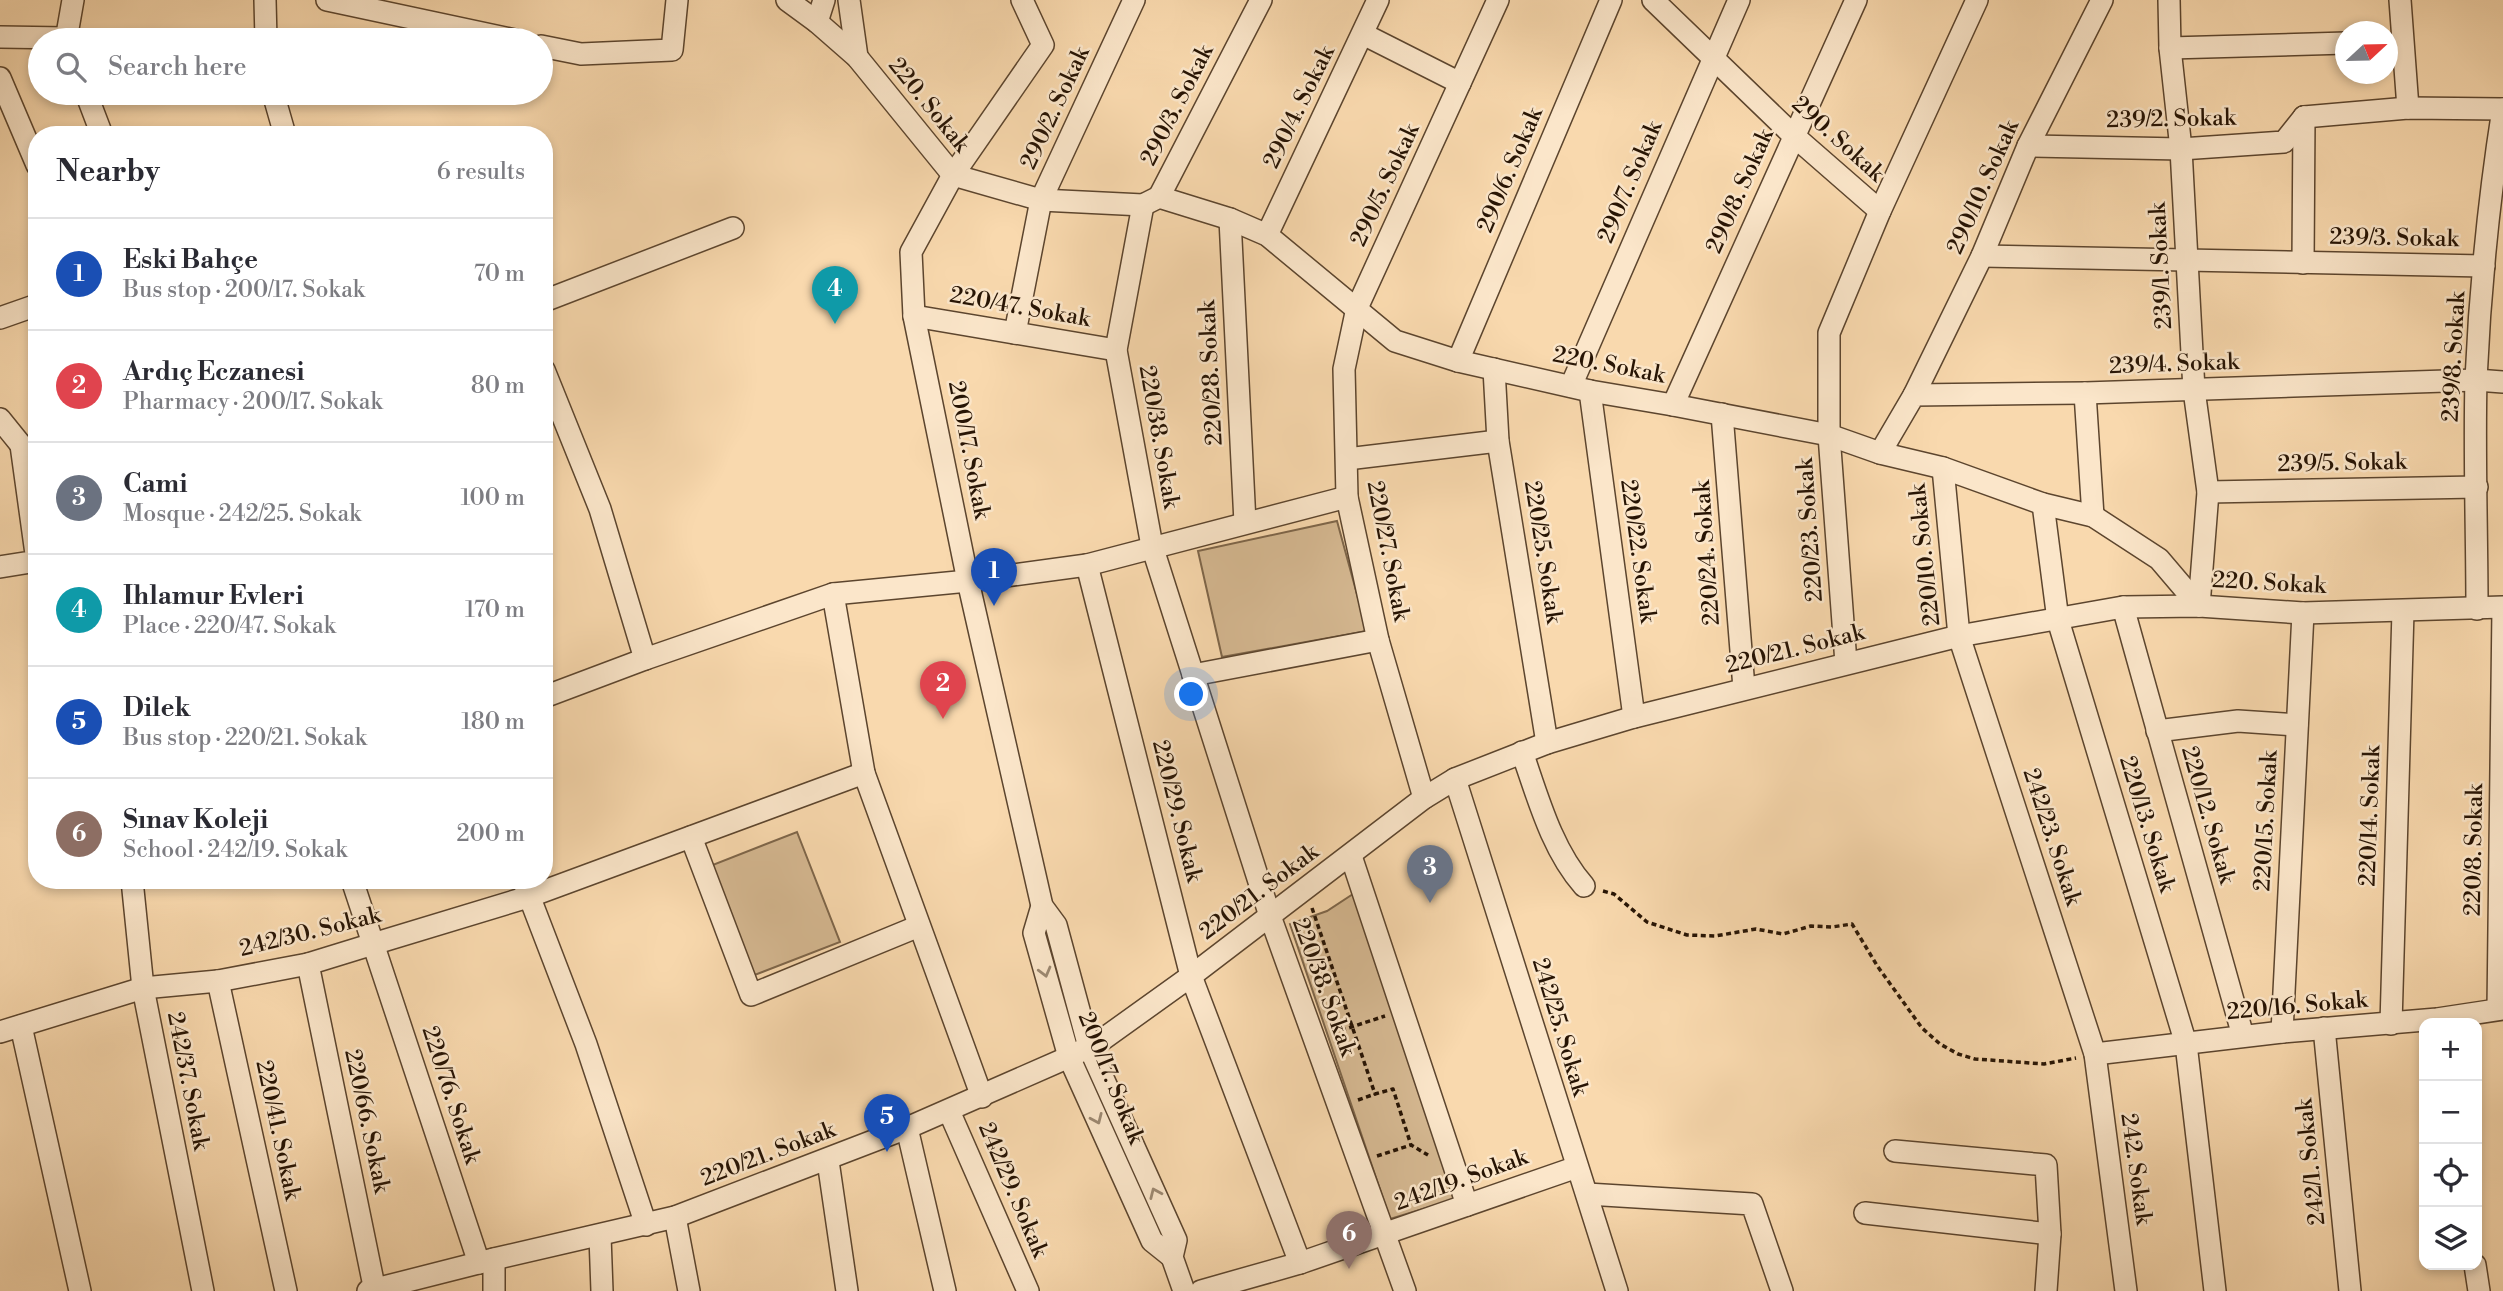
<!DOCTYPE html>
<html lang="en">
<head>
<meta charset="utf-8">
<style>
  body { margin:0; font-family:"Libre Bodoni",serif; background:#f2f2f3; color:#2b2b33 }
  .controls { position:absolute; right:21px; bottom:21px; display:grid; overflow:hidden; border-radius:14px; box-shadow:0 4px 10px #0003 }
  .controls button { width:63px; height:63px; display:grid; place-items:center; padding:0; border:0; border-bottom:2px solid #e1e1e2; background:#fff; color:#2b2b33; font:35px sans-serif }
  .compass { position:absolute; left:2335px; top:21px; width:63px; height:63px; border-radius:50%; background:#fff; box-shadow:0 4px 10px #0003; rotate:68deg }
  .you { position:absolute; left:1192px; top:695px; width:24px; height:24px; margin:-18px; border:5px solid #fff; border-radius:50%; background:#1a73e8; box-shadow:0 0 0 10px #1a73e833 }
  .badge { display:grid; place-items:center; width:46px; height:46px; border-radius:50%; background:#111827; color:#fff; font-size:23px; font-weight:700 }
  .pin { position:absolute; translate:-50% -58px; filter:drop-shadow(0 2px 4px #0008) }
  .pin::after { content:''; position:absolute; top:37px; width:24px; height:21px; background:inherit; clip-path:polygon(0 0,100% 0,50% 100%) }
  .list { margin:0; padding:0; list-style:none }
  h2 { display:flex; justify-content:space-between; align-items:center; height:91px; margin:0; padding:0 28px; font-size:30px }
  h2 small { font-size:23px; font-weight:400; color:#7c7c81 }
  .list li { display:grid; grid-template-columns:46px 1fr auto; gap:21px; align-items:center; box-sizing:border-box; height:112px; padding:0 28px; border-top:2px solid #e1e1e2 }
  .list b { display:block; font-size:26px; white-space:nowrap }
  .list p { margin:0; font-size:23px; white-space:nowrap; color:#7c7c81 }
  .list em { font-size:23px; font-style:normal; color:#7c7c81 }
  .icon { flex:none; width:38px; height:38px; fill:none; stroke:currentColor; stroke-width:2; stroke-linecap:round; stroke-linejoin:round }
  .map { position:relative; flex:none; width:2503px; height:1291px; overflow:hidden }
  .search { position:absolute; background:#fff; box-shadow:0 4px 10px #0003; left:28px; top:28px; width:525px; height:77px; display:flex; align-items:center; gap:18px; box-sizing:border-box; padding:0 24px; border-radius:38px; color:#7c7c81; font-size:26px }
  .panel { position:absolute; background:#fff; box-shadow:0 4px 10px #0003; left:28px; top:126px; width:525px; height:763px; border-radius:28px }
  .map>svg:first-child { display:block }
</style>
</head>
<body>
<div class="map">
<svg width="2503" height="1291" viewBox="0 0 2503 1291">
  <rect width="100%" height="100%" fill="#f9d9ae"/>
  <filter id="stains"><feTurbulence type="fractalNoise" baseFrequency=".00286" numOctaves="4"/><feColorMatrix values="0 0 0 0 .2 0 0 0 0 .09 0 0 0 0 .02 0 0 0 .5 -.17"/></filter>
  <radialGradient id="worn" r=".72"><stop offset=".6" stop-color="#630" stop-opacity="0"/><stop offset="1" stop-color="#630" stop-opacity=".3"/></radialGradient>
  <g fill="#d5b891" stroke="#7e664a" stroke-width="2">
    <path d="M1337,521L1367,631L1222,657L1198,551Z"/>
    <path d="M797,832L840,942L752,976L710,866Z"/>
    <path d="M1353,894L1456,1199L1390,1219L1290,924L1327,911Z"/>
  </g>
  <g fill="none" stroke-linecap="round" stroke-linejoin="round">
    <defs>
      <g id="minor">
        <path d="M265,0L266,40"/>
        <path d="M327,0L515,40"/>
        <path d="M787,0L817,22L857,57L953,175L1041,200L1143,205L1159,197L1230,219L1267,235L1395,341L1458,361L1590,391L1673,405L1829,435L1880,453L1943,468L2043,504L2093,516L2159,559L2199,606"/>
        <path d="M849,0L857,57"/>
        <path d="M1022,0L1043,45L953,175L911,252L914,316L968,581L1042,906L1056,925L1089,1047L1176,1240L1172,1257L1184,1291"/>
        <path d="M1653,0L1794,136L1880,211"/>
        <path d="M2169,0L2170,48L2181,149L2194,390L2208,492L2199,606"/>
        <path d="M2400,0L2408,108"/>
        <path d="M817,22L824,0"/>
        <path d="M1363,34L1460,83"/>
        <path d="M0,37L66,38"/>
        <path d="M66,40L73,0"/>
        <path d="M541,46L581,54L672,50L677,0"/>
        <path d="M2170,48L2346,43"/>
        <path d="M0,78L37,165"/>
        <path d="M86,93L102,135"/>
        <path d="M273,93L285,135"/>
        <path d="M2304,117L2408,108L2503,109"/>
        <path d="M2028,146L2181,149L2284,142L2304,117"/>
        <path d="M1159,197L1261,0"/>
        <path d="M1143,205L1116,350L1152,546L1270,916L1405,1291"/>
        <path d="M1230,219L1245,523"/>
        <path d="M1267,235L1378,0"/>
        <path d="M1982,256L2484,266"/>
        <path d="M2303,263L2304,117"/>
        <path d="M544,301L733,228"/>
        <path d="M914,316L1116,350"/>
        <path d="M0,318L37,305"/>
        <path d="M1015,333L1041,200L1134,0"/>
        <path d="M1458,361L1611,0"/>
        <path d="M1494,369L1498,441L1547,743"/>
        <path d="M544,370L600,509L645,659"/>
        <path d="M1571,386L1739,0"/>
        <path d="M1590,391L1634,717"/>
        <path d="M2085,393L2093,516"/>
        <path d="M1914,395L1982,256L2028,146L2102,0"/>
        <path d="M1673,405L1856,0"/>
        <path d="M1722,414L1744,688"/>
        <path d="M0,419L21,445"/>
        <path d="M1880,453L1914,395L2085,393L2476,380L2503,382"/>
        <path d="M1347,459L1498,441"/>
        <path d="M1943,468L1959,636L2095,1054L2126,1291"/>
        <path d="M2208,492L2477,487"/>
        <path d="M2043,504L2058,620L2186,1044L2215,1291"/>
        <path d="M1087,565L1191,976L1300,1263"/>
        <path d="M0,567L37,561L21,445"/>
        <path d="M833,594L864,773L982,1097"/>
        <path d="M2123,607L2243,1036"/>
        <path d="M2477,609C2477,532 2474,455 2476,379C2480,289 2489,198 2503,109"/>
        <path d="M1846,663L1829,435V333L1880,211L1977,0"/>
        <path d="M1193,675L1378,640"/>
        <path d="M544,697L645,659L833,594L968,581L1087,565L1347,497"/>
        <path d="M2157,731L2238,721L2297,725"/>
        <path d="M1522,752C1538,798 1552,850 1584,886"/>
        <path d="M1455,779L1617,1291"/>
        <path d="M1424,798L1378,640L1347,497L1344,369L1357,308L1498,0"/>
        <path d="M691,837L751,995L919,926"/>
        <path d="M1351,856L1467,1205"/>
        <path d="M132,880L143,988L203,1291"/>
        <path d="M352,880L479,1263"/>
        <path d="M523,880L586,1044L646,1225"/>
        <path d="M1042,906L1034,933L1069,1057L1152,1241L1172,1257"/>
        <path d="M308,964L375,1291"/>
        <path d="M218,981L286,1291"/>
        <path d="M2498,1009L2503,608"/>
        <path d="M2391,1024L2403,611"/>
        <path d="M21,1026L80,1291"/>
        <path d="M2324,1028L2350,1291"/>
        <path d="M0,1032L143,988L218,981L308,964L373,944L528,897L864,773"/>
        <path d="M2282,1032L2303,613"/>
        <path d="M2095,1054L2282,1032L2437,1019L2503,1009"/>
        <path d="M949,1111L1028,1291"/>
        <path d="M907,1128L945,1291"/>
        <path d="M1895,1151L2046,1165L2050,1234L2046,1291"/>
        <path d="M828,1161L847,1291"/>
        <path d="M1587,1194L1752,1204L1782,1291"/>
        <path d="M1865,1213L2050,1234"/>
        <path d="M675,1217L689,1291"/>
        <path d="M600,1236L602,1291"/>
        <path d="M494,1259V1291"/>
        <path d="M2475,1265L2479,1291"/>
        <path d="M368,1291L494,1259L675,1217L907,1128L1069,1057L1099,1042L1191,976L1424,798L1455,779L1547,743L1634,717L1959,636L2123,607L2199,606L2303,613L2503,607"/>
        <path d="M1201,1291L1300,1263L1577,1167"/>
      </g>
    </defs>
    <use href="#minor" stroke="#5c452e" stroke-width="24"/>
    <g stroke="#271404" stroke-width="3.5" stroke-dasharray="5 3.5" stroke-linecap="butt">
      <path d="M1603,891L1614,894L1647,922L1687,935L1715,936L1756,929L1783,934L1811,926L1832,927L1852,924L1878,967L1922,1028L1940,1044L1958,1054L1975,1059L2044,1064L2076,1058"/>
      <path d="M1312,908L1375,1094L1393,1089L1411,1145L1428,1155"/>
      <path d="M1333,1033L1385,1016"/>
      <path d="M1358,1100L1375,1094"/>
      <path d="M1377,1156L1411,1145"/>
    </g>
    <use href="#minor" stroke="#fbe6ca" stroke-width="21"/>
  </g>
  <defs><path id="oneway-chevron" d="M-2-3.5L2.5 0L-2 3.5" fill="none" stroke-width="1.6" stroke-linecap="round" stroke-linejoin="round" transform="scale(1.75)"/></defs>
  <g stroke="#9c8871">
    <use href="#oneway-chevron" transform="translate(1045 972) rotate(75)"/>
    <use href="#oneway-chevron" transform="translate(1097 1119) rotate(66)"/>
    <use href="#oneway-chevron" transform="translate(1155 1193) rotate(-114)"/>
  </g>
  <g text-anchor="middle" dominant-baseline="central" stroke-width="5" stroke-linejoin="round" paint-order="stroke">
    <g font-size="23" fill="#271404" stroke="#fbe6ca">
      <text transform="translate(929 105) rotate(51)">220. Sokak</text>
      <text transform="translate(1177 105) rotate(-63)">290/3. Sokak</text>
      <text transform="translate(1299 107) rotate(-64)">290/4. Sokak</text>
      <text transform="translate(1055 108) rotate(-65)">290/2. Sokak</text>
      <text transform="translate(2171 119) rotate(-1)">239/2. Sokak</text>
      <text transform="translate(1838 139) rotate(42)">290. Sokak</text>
      <text transform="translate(1510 170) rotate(-67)">290/6. Sokak</text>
      <text transform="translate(1630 182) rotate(-67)">290/7. Sokak</text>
      <text transform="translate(1385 185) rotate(-65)">290/5. Sokak</text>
      <text transform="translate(1983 187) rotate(-66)">290/10. Sokak</text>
      <text transform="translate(1740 191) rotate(-66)">290/8. Sokak</text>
      <text transform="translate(2394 238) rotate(1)">239/3. Sokak</text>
      <text transform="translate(2161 266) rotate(-93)">239/1. Sokak</text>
      <text transform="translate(1020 307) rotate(10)">220/47. Sokak</text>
      <text transform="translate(2454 357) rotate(-87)">239/8. Sokak</text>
      <text transform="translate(2174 364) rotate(-2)">239/4. Sokak</text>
      <text transform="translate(1609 365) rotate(11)">220. Sokak</text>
      <text transform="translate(1211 373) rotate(-93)">220/28. Sokak</text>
      <text transform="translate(1159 437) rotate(80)">220/38. Sokak</text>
      <text transform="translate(969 450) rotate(79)">200/17. Sokak</text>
      <text transform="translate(2342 463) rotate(-1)">239/5. Sokak</text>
      <text transform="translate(1810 530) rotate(-94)">220/23. Sokak</text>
      <text transform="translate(1388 551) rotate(79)">220/27. Sokak</text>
      <text transform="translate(1638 551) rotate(82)">220/22. Sokak</text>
      <text transform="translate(1543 552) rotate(81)">220/25. Sokak</text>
      <text transform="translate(1707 553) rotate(-94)">220/24. Sokak</text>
      <text transform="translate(1925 555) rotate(-96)">220/10. Sokak</text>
      <text transform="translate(2269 583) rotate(3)">220. Sokak</text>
      <text transform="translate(1795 649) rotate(-14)">220/21. Sokak</text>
      <text transform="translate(1177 811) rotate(76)">220/29. Sokak</text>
      <text transform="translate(2208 815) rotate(74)">220/12. Sokak</text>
      <text transform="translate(2370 816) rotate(-88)">220/14. Sokak</text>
      <text transform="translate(2266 821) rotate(-87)">220/15. Sokak</text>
      <text transform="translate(2147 824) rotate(73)">220/13. Sokak</text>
      <text transform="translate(2052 837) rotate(72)">242/23. Sokak</text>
      <text transform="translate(2474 850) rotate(-89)">220/8. Sokak</text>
      <text transform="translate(1259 892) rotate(-37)">220/21. Sokak</text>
      <text transform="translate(310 932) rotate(-14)">242/30. Sokak</text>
      <text transform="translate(1324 987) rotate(70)">220/38. Sokak</text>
      <text transform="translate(2297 1006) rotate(-5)">220/16. Sokak</text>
      <text transform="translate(1560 1027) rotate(73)">242/25. Sokak</text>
      <text transform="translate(1111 1078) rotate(68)">200/17. Sokak</text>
      <text transform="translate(188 1081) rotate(79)">242/37. Sokak</text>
      <text transform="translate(451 1095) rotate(72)">220/76. Sokak</text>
      <text transform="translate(367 1121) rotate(78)">220/66. Sokak</text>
      <text transform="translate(278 1130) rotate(78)">220/41. Sokak</text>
      <text transform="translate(768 1154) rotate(-21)">220/21. Sokak</text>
      <text transform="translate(2311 1162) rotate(-96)">242/1. Sokak</text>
      <text transform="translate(2136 1169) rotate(82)">242. Sokak</text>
      <text transform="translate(1461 1180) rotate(-20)">242/19. Sokak</text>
      <text transform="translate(1013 1190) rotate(67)">242/29. Sokak</text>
    </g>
  </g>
  <rect width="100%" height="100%" filter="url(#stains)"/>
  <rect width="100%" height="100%" fill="url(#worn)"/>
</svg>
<div class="controls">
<button>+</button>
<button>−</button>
<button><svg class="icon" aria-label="locate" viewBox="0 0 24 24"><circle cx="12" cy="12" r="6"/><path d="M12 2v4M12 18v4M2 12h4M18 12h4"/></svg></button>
<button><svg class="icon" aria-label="layers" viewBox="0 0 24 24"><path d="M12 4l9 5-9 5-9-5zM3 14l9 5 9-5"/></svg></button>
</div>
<svg class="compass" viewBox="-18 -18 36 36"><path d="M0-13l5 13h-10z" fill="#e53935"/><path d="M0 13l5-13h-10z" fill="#7c7c81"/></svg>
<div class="you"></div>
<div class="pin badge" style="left:994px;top:606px;background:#1a4fb4">1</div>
<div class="pin badge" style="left:943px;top:719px;background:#e0444e">2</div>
<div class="pin badge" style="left:1430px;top:903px;background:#6b7280">3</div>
<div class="pin badge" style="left:835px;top:324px;background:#0f9aa8">4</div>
<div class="pin badge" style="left:887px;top:1152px;background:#1a4fb4">5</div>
<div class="pin badge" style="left:1349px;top:1269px;background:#8d6e63">6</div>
<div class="search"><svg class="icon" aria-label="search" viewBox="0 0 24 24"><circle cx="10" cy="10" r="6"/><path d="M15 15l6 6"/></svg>Search here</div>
<section class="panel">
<h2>Nearby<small>6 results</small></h2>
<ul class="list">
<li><span class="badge" style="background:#1a4fb4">1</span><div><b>Eski Bahçe</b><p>Bus stop · 200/17. Sokak</p></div><em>70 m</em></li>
<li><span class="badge" style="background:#e0444e">2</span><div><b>Ardıç Eczanesi</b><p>Pharmacy · 200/17. Sokak</p></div><em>80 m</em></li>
<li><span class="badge" style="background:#6b7280">3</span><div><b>Cami</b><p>Mosque · 242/25. Sokak</p></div><em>100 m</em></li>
<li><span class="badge" style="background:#0f9aa8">4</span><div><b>Ihlamur Evleri</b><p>Place · 220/47. Sokak</p></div><em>170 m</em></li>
<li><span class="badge" style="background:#1a4fb4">5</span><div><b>Dilek</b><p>Bus stop · 220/21. Sokak</p></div><em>180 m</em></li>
<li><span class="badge" style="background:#8d6e63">6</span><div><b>Sınav Koleji</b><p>School · 242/19. Sokak</p></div><em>200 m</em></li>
</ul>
</section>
</div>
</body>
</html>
